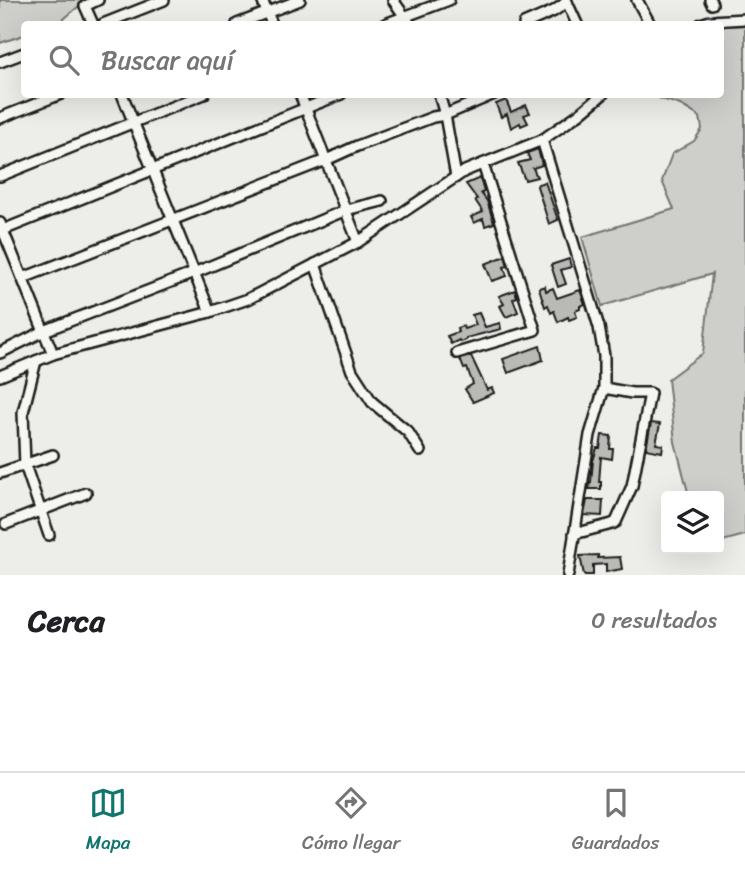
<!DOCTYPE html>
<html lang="es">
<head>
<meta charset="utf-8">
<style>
  body { margin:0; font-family:Sriracha,sans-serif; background:#f6f6f6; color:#202124 }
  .controls { position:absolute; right:21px; bottom:21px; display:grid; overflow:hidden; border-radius:7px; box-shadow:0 7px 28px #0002 }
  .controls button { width:63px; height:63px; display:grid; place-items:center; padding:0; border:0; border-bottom:2px solid #e0e0e0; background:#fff; color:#202124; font:35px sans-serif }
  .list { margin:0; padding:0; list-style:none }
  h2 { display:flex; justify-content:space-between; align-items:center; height:91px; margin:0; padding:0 28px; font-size:30px }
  h2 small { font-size:23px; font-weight:400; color:#757577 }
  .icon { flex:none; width:38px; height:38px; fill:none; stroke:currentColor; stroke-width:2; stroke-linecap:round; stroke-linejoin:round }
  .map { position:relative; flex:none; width:745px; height:575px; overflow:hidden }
  .search { position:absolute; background:#fff; box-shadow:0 7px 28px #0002; left:21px; right:21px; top:21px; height:77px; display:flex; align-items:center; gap:18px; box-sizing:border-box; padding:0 24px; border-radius:7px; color:#757577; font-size:26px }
  .sheet { height:196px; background:#fff }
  nav { display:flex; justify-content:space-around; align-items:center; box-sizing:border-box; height:98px; border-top:2px solid #e0e0e0; background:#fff; font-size:19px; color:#757577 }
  nav a { display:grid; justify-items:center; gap:4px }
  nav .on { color:#0f766e }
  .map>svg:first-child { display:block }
</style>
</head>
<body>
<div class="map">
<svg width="745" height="575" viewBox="0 0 745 575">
  <rect width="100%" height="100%" fill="#edede9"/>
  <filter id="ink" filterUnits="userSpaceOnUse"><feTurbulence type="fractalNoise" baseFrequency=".0143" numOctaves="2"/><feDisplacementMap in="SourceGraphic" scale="14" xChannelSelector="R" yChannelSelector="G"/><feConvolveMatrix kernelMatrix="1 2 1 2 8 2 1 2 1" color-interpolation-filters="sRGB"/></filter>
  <g filter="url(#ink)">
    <g fill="#cececb" stroke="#757574" stroke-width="2">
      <path d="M0,0H86L58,24H24V35L0,43Z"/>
      <path d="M736,21L745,22V535L719,542V496H689L675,442L668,379L703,353L712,274L602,306L582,237L674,209L662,181L672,154L694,141L702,129L700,117C693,113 687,108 680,105C670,101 661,100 652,95L720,94L721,26Z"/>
    </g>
    <g fill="#b9b9b6" stroke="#1c1c1c" stroke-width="2">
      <path d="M506,100L511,112L526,105L530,113L524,115L528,123L521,126L520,123L511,128L507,114L501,117L496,104Z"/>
      <path d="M538,149L542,165L533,168L537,177L525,180L518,163L530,160L527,153Z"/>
      <path d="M480,178L484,192L481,193L487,201L494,223L485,226L483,219L474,223L471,217L483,212L475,200L477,199L466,184Z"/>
      <path d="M545,182L558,220L549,224L537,186L538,184Z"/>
      <path d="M505,256L508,266L504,267L507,276L492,281L485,264Z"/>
      <path d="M569,259L571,267L561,270L566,284L558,287L551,265Z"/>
      <path d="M545,286L546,291L553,288L557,298L580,290L585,304L580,306V309L575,311L577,317L569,320L568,317L558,322L554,311L551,313L548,305L545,307L539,288Z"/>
      <path d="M515,290L517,297L513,299L518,312L506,317L500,306L504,304L499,296Z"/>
      <path d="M479,313L485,327L500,323L501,329L466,338V340L460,342L459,340L451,344L447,336L458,332L457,328L463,326L464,329L476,325L472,315Z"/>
      <path d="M540,346L543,360L508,373L503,359Z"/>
      <path d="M471,356L487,390L492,388L494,393L473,402L465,389L473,384L467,368L464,369L460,359Z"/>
      <path d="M651,423L660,424L656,444L663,445L662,452L646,449Z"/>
      <path d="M602,435L611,436L610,449H613L612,459L601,457L599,482H601V489H589L590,482H591L593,461L597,448H600Z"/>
      <path d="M587,500H603L602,516L584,515Z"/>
      <path d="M598,555V558L620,557L622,569L606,572V564L593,565V575H584L580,556Z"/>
    </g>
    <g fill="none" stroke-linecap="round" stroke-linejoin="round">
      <defs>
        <g id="minor">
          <path d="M262,0L272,24"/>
          <path d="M393,0L410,24"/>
          <path d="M566,0L577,24"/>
          <path d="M637,0L650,24"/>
          <path d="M710,0L712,4"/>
          <path d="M93,24L85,6L98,0"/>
          <path d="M103,24L164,0"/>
          <path d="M237,24L300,0"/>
          <path d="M385,24L449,0"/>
          <path d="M524,24L554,11L567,2"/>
          <path d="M701,24L710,21L745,19"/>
          <path d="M0,62L24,53"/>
          <path d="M122,94L210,312"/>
          <path d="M300,94L358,242"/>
          <path d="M439,94L445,115L456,177"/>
          <path d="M0,118L61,94"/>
          <path d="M542,140L599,327L604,356V388L590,435L568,575"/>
          <path d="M0,176L204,94"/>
          <path d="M0,223L53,354"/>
          <path d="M3,230L341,94"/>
          <path d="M315,264L352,371L372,402L408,432L420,451"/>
          <path d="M23,278L326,160L357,146L433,117L445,115L494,94"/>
          <path d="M0,353L44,331L194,273L346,210L382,201"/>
          <path d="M457,353L535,330L483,164"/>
          <path d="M36,361L23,412L25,465L49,535"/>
          <path d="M0,376L53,354L210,312L248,299L358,242L465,171L542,140L579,114L603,94"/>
          <path d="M0,473L53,455"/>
          <path d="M6,524L86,493"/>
          <path d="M574,534L612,524L616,522L632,486L650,393H632L604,388"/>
        </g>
      </defs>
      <use href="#minor" stroke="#1c1c1c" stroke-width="14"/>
      <use href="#minor" stroke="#f6f6f2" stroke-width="9"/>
    </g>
  </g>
</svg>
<div class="controls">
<button><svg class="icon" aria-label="layers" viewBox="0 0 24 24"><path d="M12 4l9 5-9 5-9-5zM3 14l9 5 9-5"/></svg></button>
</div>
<div class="search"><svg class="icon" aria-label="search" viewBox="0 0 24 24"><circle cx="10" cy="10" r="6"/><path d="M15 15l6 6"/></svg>Buscar aquí</div>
</div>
<section class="sheet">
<h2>Cerca<small>0 resultados</small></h2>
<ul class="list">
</ul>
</section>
<nav>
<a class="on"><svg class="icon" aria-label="map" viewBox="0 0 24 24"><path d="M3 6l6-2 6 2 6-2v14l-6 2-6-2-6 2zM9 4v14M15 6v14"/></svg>Mapa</a>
<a><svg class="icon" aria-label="directions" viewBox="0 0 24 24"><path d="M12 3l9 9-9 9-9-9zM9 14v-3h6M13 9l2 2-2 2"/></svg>Cómo llegar</a>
<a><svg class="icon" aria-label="saved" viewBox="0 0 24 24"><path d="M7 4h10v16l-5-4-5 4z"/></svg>Guardados</a>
</nav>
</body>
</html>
